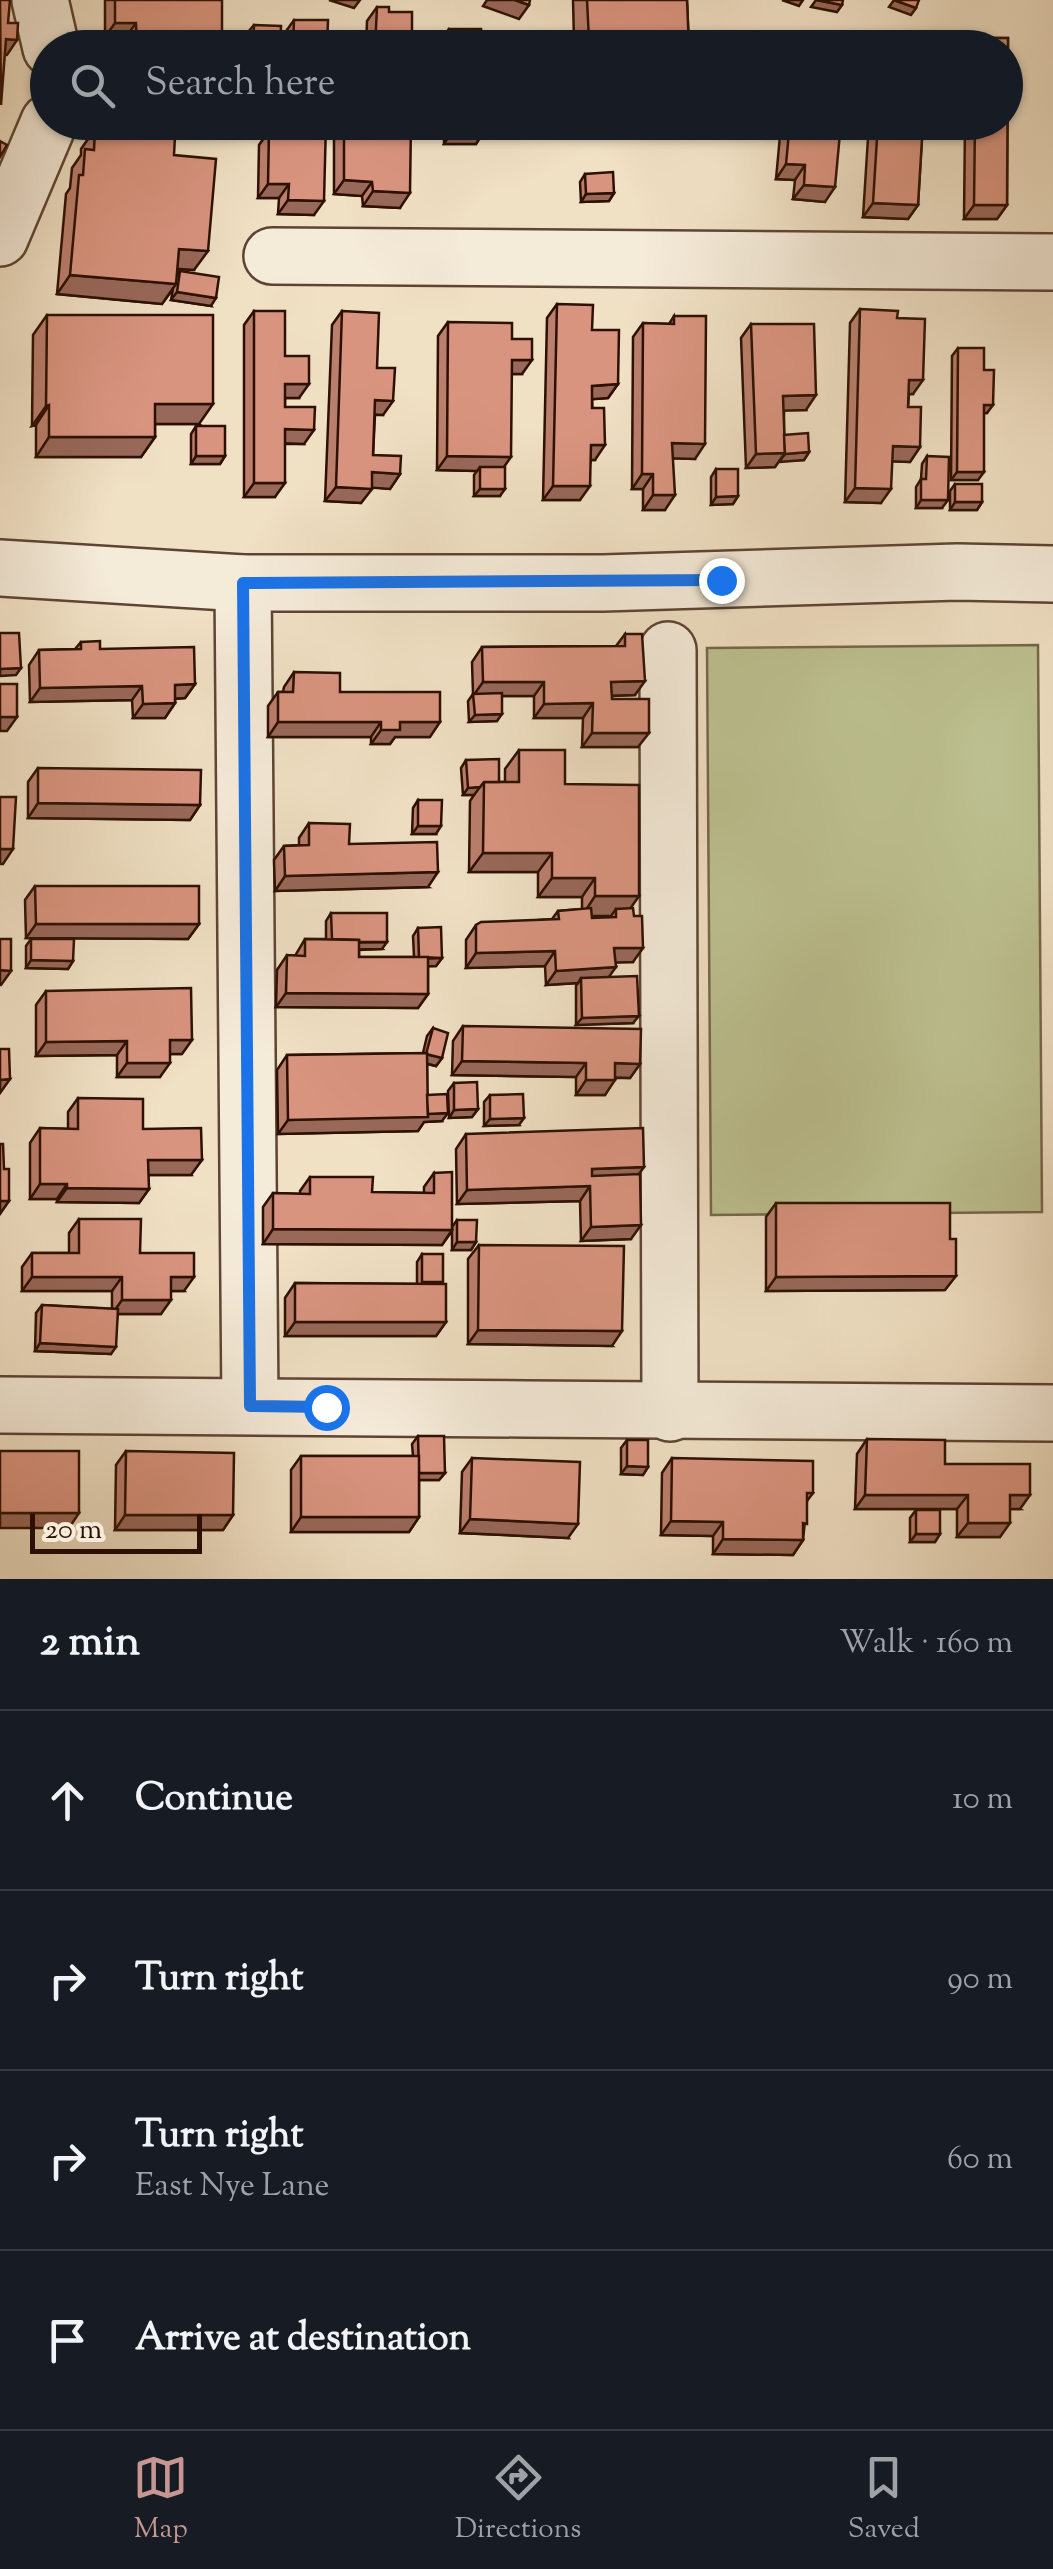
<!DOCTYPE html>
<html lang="en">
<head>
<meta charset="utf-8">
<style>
  body { margin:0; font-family:"Sorts Mill Goudy",serif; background:#242831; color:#f1f3f6 }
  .scale { position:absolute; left:30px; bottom:25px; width:172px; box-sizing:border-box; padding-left:10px; border:5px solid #2d1003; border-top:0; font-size:28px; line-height:35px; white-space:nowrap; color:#2d1003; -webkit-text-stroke:8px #f5ebd9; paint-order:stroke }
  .stop { position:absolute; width:30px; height:30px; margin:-22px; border:8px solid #1a73e8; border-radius:50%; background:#fff }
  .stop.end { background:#1a73e8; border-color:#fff; box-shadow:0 2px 10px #0008 }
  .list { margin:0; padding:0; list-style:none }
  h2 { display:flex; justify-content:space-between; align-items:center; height:130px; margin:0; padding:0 40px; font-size:42px }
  h2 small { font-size:32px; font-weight:400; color:#9ea1a6 }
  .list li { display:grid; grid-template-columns:65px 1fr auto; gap:30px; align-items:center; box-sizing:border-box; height:180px; padding:0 40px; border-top:2px solid #363941 }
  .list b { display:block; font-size:38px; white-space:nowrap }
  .list p { margin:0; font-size:32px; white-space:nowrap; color:#9ea1a6 }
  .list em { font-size:32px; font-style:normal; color:#9ea1a6 }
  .icon { flex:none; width:55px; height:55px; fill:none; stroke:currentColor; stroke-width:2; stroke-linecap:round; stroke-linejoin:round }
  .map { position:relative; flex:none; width:1053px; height:1579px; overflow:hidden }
  .search { position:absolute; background:#171b24; box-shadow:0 2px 8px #0004; left:30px; right:30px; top:30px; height:110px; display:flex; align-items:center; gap:25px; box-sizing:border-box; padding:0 35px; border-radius:55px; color:#9ea1a6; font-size:38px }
  .sheet { height:850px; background:#171b24 }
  nav { display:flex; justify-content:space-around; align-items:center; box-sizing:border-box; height:140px; border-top:2px solid #363941; background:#171b24; font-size:28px; color:#9ea1a6 }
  nav a { display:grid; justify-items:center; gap:5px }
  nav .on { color:#c59692 }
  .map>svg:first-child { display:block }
</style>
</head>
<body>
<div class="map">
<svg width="1053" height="1579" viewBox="0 0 1053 1579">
  <rect width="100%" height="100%" fill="#f0e0c4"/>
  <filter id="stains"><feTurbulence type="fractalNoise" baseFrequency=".002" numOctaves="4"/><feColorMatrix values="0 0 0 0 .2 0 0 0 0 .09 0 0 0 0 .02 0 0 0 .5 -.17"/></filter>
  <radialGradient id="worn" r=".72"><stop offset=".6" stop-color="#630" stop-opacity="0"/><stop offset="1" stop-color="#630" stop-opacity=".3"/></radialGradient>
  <path fill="#bdc191" stroke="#75684a" stroke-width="2.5" d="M1038,645L1042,1212L711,1215L707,648Z"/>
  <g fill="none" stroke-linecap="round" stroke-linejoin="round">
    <defs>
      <g id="minor">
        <path d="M40,0L51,48"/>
        <path d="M0,238L49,122"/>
        <path d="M272,256L1053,262"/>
        <path d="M0,568L243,583H603L957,572L1053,574"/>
        <path d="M243,583L250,1405"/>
        <path d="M668,650L670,1413"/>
        <path d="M0,1405C351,1405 702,1413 1053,1413"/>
      </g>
    </defs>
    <use href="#minor" stroke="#5e4433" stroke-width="60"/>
    <use href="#minor" stroke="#f5ebd9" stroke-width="55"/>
  </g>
  <g fill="#bb7f6d" stroke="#2d1003" stroke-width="2.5">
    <path d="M105,0H201L222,48H127L126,37H105Z"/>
    <path d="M573,0H687L689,48H532L536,42L574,40Z"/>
    <path d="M377,7L389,12L412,48H366L367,21Z"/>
    <path d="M294,20L327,48H283L284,34Z"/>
    <path d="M254,25L280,48H248V32Z"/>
    <path d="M449,29L481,48H444V36Z"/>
    <path d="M818,34L848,48H808Z"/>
    <path d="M884,35L928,48H875Z"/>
    <path d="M975,38H1008L1007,205L997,219H964L965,122H1006V48H969Z"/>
    <path d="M282,122H326L314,215L278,214L279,198H258L259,145L269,131H282Z"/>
    <path d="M334,122H411L400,208L363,206L362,196L334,194Z"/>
    <path d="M444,122H481V136L476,144H444Z"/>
    <path d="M782,122H841L825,202L793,199L795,180L776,179L781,125Z"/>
    <path d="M869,122H923L918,205L908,219L863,217Z"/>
    <path d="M95,129L174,155L194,270L177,269V275L180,271L211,306L171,300L173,289L162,304L57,294L66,194L70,188L72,168L81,155V149Z"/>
    <path d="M585,174L614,193L609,201L581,202L580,182Z"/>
    <path d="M557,304L592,330L618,384L608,398L592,399L595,460H591L580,500H543L547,318Z"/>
    <path d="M860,309L897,318L913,394H909L908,407L920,447L910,462L892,461L881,503L845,502L850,323Z"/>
    <path d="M254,311L285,356L299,398H285V407L304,444H285L275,497H244V325Z"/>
    <path d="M342,311L377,368L383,415H375L373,455L400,474L390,489L372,487L361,503L325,501L332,325Z"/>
    <path d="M47,315L199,424H155V437L141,457H36V425L32,426L33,335Z"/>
    <path d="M674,316L695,459L673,458L665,510H643V489H632L633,337L643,323L669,324Z"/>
    <path d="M448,322L512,339L522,374H511L500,496H474V475L477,471L437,470L438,336Z"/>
    <path d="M751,324L806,410H784V435L809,452L804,460L779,461L775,467L746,468L741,338Z"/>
    <path d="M958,348L984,370L987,413H984L978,480H951L952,356Z"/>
    <path d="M196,426L225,456L220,464H191V434Z"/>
    <path d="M927,456L942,508H916V487L921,479L922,464Z"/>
    <path d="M716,469L738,496L733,504L711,505V477Z"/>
    <path d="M955,484L982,502L977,510H950V491Z"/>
    <path d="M625,634L635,695L612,696V699L638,747H582L583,718H534V696H502L497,721L469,722L468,701L473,694L472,662L482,647L616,646Z"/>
    <path d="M81,642L195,684L185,698L175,699V703L165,718H133L132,700L30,702L29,665L39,650L75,649Z"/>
    <path d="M294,672L340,692L430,737H395L390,744H371V737H268V706L278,692H283L284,687Z"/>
    <path d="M519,750L565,784L639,896L630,908L633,962H615L608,977L633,1023L576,1025V986L578,983L546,985L545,966L466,968V940L476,925L552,919L558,911L582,909V897H538V872H469L470,801L474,795H463L461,768L466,760L499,782H505V769Z"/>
    <path d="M38,768L200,805L190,820L28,818V782Z"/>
    <path d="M418,800L436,834H412L413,808Z"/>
    <path d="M309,823L349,844L428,887L275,891L274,860L284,846L299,845V838Z"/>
    <path d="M35,886L199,924L188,939L26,938L25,900Z"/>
    <path d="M331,913L382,949L359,950V957H414L413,936L418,928L442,958L436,966H428V994L418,1008L276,1007L277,970L287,955L295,956L305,939H326V921Z"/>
    <path d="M31,939L73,961L68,969L26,968V946Z"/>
    <path d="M46,991L182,1054H170L160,1077H117V1055L36,1056V1005Z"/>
    <path d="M463,1026L640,1064L630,1078H615L605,1095H576V1077L452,1075L453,1041Z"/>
    <path d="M433,1028L442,1058L436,1066L427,1064V1095L442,1121L424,1122L418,1131L278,1134L277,1070L287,1055L423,1053L427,1036Z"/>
    <path d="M454,1083L478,1109L472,1117L449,1118L448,1091Z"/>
    <path d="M490,1095L519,1125L484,1126V1102Z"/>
    <path d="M78,1098L143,1129L191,1175H148L149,1189L139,1203L57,1202V1199H30V1143L40,1128L68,1129V1112Z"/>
    <path d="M466,1134L639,1174L631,1239L581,1241L580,1201L457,1204L456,1149Z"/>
    <path d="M434,1173L452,1227L457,1220L476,1242L471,1250H452V1231L442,1245L263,1244V1207L273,1193L300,1194V1191L310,1177L372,1192L424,1193V1187Z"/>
    <path d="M776,1203L945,1290L766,1291V1217Z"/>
    <path d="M79,1219L140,1253L184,1291H171L161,1314H118L111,1354L35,1351L36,1313L42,1305L112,1309V1291H22V1267L32,1253H69V1233Z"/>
    <path d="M479,1245L612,1346L468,1344V1259Z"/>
    <path d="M422,1254L442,1284L446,1322L436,1336H285V1298L295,1283L417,1284V1262Z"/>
    <path d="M418,1436L445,1473L439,1480H419V1517L409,1532H291V1470L301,1456H413L412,1444Z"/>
    <path d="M867,1439L945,1464L1020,1509H1010L1000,1537H957V1509H855L857,1454Z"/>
    <path d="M627,1440L648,1467L643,1475L621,1474V1448Z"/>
    <path d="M126,1451L233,1515L223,1530H115L116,1465Z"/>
    <path d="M472,1458L568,1538L460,1533L462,1472Z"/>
    <path d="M672,1458L813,1493L807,1501L803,1540L793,1555L713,1554V1536L661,1535L662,1473Z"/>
    <path d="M916,1510L940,1534L935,1542H910V1518Z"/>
  </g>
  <g fill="#986859" stroke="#2d1003" stroke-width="2.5">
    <path d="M329,0H360L354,8Z"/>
    <path d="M487,0H515L529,5L519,19L483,6Z"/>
    <path d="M782,0H803L799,6Z"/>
    <path d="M816,0L842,5L837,12L811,7Z"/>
    <path d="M894,0L916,8L911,15L889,7Z"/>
    <path d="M115,23H136L126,37H105Z"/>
    <path d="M6,39L17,40L7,55L0,54Z"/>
    <path d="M528,122H676L674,125L525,127Z"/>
    <path d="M449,136H481L476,144H444Z"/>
    <path d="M786,164L805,165L795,180L776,179Z"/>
    <path d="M344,180L372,182L362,196L334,194Z"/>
    <path d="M268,184H289L279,198H258Z"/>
    <path d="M804,185L835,187L825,202L793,199Z"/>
    <path d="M373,191L410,193L400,208L363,206Z"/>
    <path d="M614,193L609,201L581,202L586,194Z"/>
    <path d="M288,200L324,201L314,215L278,214Z"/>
    <path d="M873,203L918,205L908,219L863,217Z"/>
    <path d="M974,205H1007L997,219H964Z"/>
    <path d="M179,249L208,251L194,270L165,268Z"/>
    <path d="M70,275L176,284L162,304L57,294Z"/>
    <path d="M177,292L216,298L211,306L171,300Z"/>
    <path d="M512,360H532L522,374H501Z"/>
    <path d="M909,380H923L913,394H899Z"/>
    <path d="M285,384H309L299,398H275Z"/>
    <path d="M618,384L608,398L582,400L592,386Z"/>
    <path d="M816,395L806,410L773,411L783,396Z"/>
    <path d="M375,400L393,401L383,415L365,414Z"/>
    <path d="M155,404H213L199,424H141Z"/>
    <path d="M49,405L36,425L32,426L46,406Z"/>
    <path d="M984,405H993L987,413H978Z"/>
    <path d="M285,429L314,430L304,444L275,443Z"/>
    <path d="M49,437H155L141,457H36Z"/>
    <path d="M672,443L705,444L695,459L662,458Z"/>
    <path d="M591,445H605L595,460H581Z"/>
    <path d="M893,446L920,447L910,462L883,461Z"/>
    <path d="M809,452L804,460L779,462L785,454Z"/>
    <path d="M785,453L775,467L746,468L756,454Z"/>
    <path d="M196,456H225L220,464H191Z"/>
    <path d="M447,456L511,457L501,471L480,467L477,471L437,470Z"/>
    <path d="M372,472L400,474L390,489L362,487Z"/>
    <path d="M957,472H984L978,480H951Z"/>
    <path d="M642,474H653L643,489H632Z"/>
    <path d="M254,483H285L275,497H244Z"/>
    <path d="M553,486H590L580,500H543Z"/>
    <path d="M336,487L372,489L361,503L325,501Z"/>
    <path d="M855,488L891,489L881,503L845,502Z"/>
    <path d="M480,489H505L500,496H474Z"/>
    <path d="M653,495H675L665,510H643Z"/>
    <path d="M738,496L733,504L711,505L716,497Z"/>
    <path d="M921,500H948L942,508H916Z"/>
    <path d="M955,502H982L977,510H950Z"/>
    <path d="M21,668L16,675L0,676V669Z"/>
    <path d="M645,681L635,695L601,696L611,682Z"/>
    <path d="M483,682H544L534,696H473Z"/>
    <path d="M195,684L185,698L164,699L175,685Z"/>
    <path d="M142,686L132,700L30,702L40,688Z"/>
    <path d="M175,703L165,718H133L143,704Z"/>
    <path d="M593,703L583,718H534L544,704Z"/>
    <path d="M502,714L497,721L469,722L475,715Z"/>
    <path d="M0,717H17L7,731H0Z"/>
    <path d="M278,722H381L371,737H268Z"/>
    <path d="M400,722H440L430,737H395L390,744H371L381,730Z"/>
    <path d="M592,733H649L638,747H582Z"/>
    <path d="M480,787L474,795H463L468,788Z"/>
    <path d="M38,803L200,805L190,820L28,818Z"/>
    <path d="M418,826H441L436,834H412Z"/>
    <path d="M0,849H13L3,864H0Z"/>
    <path d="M483,853H552L538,872H469Z"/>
    <path d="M438,872L428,887L275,891L285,876Z"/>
    <path d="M552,878H595L582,897H538Z"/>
    <path d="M595,896H639L625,916L616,909L611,916H582Z"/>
    <path d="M36,924H199L188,939L26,938Z"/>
    <path d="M387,942L382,949L326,950L332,943Z"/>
    <path d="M614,948H643L633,962L604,963Z"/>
    <path d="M555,951L545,966L466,968L476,953Z"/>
    <path d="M442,958L436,966L414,967L419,959Z"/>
    <path d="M31,960L73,961L68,969L26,968Z"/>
    <path d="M616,967L606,981L581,978L578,983L546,985L556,971Z"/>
    <path d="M0,970L11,971L1,985H0Z"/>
    <path d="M286,993L428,994L418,1008L276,1007Z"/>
    <path d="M639,1016L633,1023L576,1025L582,1018Z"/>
    <path d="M170,1040H192L182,1054H160Z"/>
    <path d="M127,1041L117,1055L36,1056L46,1042Z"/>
    <path d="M426,1054L442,1058L436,1066L421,1062Z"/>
    <path d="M462,1061L586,1063L576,1077L452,1075Z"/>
    <path d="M127,1063H170L160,1077H117Z"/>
    <path d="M615,1063L640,1064L630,1078L605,1077Z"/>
    <path d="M10,1079L0,1093V1080Z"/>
    <path d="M586,1080H615L605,1095H576Z"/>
    <path d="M478,1109L472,1117L449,1118L454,1110Z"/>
    <path d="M448,1113L442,1121L424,1122L418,1131L278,1134L288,1120Z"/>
    <path d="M524,1118L519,1125L484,1126L490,1119Z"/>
    <path d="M148,1160H202L191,1175H138Z"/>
    <path d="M644,1167L634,1181L582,1183L592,1169Z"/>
    <path d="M40,1184H67L57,1199H30Z"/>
    <path d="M590,1186L580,1201L457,1204L467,1190Z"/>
    <path d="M67,1188L149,1189L139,1203L57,1202Z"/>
    <path d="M0,1201H9L0,1214Z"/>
    <path d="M641,1225L631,1239L581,1241L591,1227Z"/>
    <path d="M273,1229L452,1230L442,1245L263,1244Z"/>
    <path d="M457,1242H476L471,1250H452Z"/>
    <path d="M956,1276L945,1290L766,1291L776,1277Z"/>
    <path d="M32,1277H122L112,1291H22Z"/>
    <path d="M171,1277H194L184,1291H161Z"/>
    <path d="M122,1300H171L161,1314H112Z"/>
    <path d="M295,1322H446L436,1336H285Z"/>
    <path d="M478,1330L622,1331L612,1346L468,1344Z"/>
    <path d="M40,1343L116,1347L111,1354L35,1351Z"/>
    <path d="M627,1466L648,1467L643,1475L621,1474Z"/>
    <path d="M418,1473H445L439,1480H413Z"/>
    <path d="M865,1495H968L957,1509H855Z"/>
    <path d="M1010,1495H1030L1020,1509H1000Z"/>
    <path d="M0,1513H79L69,1528H0Z"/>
    <path d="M125,1515H233L223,1530H115Z"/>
    <path d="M301,1517H419L409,1532H291Z"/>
    <path d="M470,1519L578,1524L568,1538L460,1533Z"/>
    <path d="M671,1521L723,1522L713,1536L661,1535Z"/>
    <path d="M968,1523H1010L1000,1537H957Z"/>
    <path d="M916,1534H940L935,1542H910Z"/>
    <path d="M723,1539L803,1540L793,1555L713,1554Z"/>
  </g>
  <g fill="#d9947f" stroke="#2d1003" stroke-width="2.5">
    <path d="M0,0H10L8,23H18L17,40L6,39L1,105Z"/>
    <path d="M115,0H222V48H137L136,23H115Z"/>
    <path d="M515,0H530L529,5Z"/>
    <path d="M587,0H687L689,48H536V42L589,40Z"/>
    <path d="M817,0H843L842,5Z"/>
    <path d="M894,0H919L916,8Z"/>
    <path d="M377,7H389V12H412V48H375Z"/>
    <path d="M294,20H328L327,48H293Z"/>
    <path d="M254,25L281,26L280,48H253Z"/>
    <rect x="449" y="29" width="32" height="19"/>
    <path d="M818,34L849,36L848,48H816Z"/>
    <path d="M884,35L929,38L928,48H883Z"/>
    <path d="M975,38H1008L1007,205H974L975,122H1006V48H975Z"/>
    <path d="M292,122H326L324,201L288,200L289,184H268L269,131H291Z"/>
    <path d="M344,122H411L410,193L373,191L372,182L344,180Z"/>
    <rect x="449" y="122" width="32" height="14"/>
    <path d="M790,122H841L835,187L804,185L805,165L786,164Z"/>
    <path d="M878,122H923L918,205L873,203Z"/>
    <path d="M95,129L175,136L174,155L216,159L208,251L179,249L176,284L70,275L79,175H83L85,149L94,150Z"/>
    <path d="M0,141L7,145L0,157Z"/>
    <path d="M613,172L614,193L586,194L585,174Z"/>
    <path d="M180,271L219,277L216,298L177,292Z"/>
    <path d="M557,304L593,305L592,330H619L618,384L592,386V408H604L605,445H591L590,486H553Z"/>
    <path d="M860,309L898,311L897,318L925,319L923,380H909L908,407H921L920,447L893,446L891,489L855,488Z"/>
    <path d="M254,311H285V356H309V384H285V407H315L314,430L285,429V483H254Z"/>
    <path d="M342,311L379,313L377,368H395L393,401L375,400L373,455L401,456L400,474L372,472V489L336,487Z"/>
    <path d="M47,315H213V404H155V437H49V405L46,406Z"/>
    <path d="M674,316H706L705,444L672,443L675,495H653V474H642L643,323L674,324Z"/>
    <path d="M448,322L512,323V339H532V360H512L511,457L447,456Z"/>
    <path d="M751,324H814L816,395L783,396L785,453L756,454Z"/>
    <path d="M958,348H984V370H994L993,405H984V472H957Z"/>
    <rect x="196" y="426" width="29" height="30"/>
    <path d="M808,433L809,452L785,454L784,435Z"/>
    <path d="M927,456L949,457L948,500H921V479H926Z"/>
    <rect x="480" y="467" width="25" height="22"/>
    <path d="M716,469H738V496L716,497Z"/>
    <rect x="955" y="484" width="27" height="18"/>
    <path d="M0,633H19L21,668L0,669Z"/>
    <path d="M625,634H642L645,681L611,682L612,699H649V733H592L593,703L544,704V682H483L482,647L625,646Z"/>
    <path d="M100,641V649L194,647L195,684L175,685V703L143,704L142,686L40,688L39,650L81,649V642Z"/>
    <path d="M294,672L340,673V692H440V722H400V730H381V722H278V692H293Z"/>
    <rect x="0" y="684" width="17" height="33"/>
    <path d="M502,693V714L475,715L473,694Z"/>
    <path d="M519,750H565V784L639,785V896H595V878H552V853H483L484,782H519Z"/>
    <path d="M499,759V782H484L480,787L468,788L466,760Z"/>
    <path d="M38,768L201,770L200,805L38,803Z"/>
    <path d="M0,797H16L13,849H0Z"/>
    <path d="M418,800H442L441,826H418Z"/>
    <path d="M309,823L350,824L349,844L437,842L438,872L285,876L284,846L309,845Z"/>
    <path d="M35,886H199V924H36Z"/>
    <path d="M591,908L592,918L616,917V909L633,908L634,916H642L643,948H614L616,967L556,971L555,951L476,953V925L481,922L559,919L558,911Z"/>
    <path d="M331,913H387V942H359V940L332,939Z"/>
    <path d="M441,927L442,958L419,957L418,928Z"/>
    <path d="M0,939H11V971L0,970Z"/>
    <path d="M31,939H74L73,961L31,960Z"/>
    <path d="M305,939L359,940V957H428V994L286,993L287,955L305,956Z"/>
    <path d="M637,976L639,1016L582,1018L581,978Z"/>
    <path d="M191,988L192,1040H170V1063H127V1041L46,1042V991Z"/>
    <path d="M463,1026L641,1029L640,1064L615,1063V1080H586V1063L462,1061Z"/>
    <path d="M433,1028L448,1033L442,1058L426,1054Z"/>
    <path d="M0,1049H9L10,1079L0,1080Z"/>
    <path d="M427,1053L428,1117L288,1120L287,1055Z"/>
    <path d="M477,1082L478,1109L454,1110V1083Z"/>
    <path d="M447,1094L448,1113L428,1114L427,1095Z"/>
    <path d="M523,1094L524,1118L490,1119V1095Z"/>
    <path d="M78,1098L143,1099V1129L201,1128L202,1160H148L149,1189L67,1188V1184H40V1128L78,1129Z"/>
    <path d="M643,1128L644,1167L592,1169V1176L640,1174L641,1225L591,1227L590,1186L467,1190L466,1134Z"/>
    <path d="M0,1144H3L4,1169H9V1201H0Z"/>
    <path d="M452,1172V1230L273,1229V1193L310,1194V1177H373L372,1192L434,1193V1173Z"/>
    <path d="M776,1203H950V1239H956V1276L776,1277Z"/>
    <path d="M79,1219H141L140,1253H194V1277H171V1300H122V1277H32V1253H79Z"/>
    <path d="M457,1220H477L476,1242H457Z"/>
    <path d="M479,1245L624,1246L622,1331L478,1330Z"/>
    <rect x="422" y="1254" width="21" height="28"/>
    <path d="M295,1283L446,1284V1322H295Z"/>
    <path d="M42,1305L118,1309L116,1347L40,1343Z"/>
    <path d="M418,1436H444L445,1473H419Z"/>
    <path d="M867,1439L945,1440V1464H1030V1495H1010V1523H968V1495H865Z"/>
    <path d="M627,1440H648V1467L627,1466Z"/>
    <rect x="0" y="1451" width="79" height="62"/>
    <path d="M126,1451L234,1453L233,1515H125Z"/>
    <rect x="301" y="1456" width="118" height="61"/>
    <path d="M472,1458L580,1462L578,1524L470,1519Z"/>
    <path d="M672,1458L813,1461V1493H807V1524L803,1523V1540L723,1539V1522L671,1521Z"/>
    <rect x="916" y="1510" width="24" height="24"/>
  </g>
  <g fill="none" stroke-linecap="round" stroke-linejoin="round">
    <path stroke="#1a73e8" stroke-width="12" d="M326,1407L250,1406L243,583L721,580"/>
  </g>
  <rect width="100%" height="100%" filter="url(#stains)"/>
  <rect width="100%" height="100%" fill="url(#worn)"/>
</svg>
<div class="scale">20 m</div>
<div class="stop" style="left:326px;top:1407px"></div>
<div class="stop end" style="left:721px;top:580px"></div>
<div class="search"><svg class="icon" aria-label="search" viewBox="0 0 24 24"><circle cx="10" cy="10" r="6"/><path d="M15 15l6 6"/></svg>Search here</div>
</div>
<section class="sheet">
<h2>2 min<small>Walk · 160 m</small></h2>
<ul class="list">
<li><svg class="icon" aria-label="ahead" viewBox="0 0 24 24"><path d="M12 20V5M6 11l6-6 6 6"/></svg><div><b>Continue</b></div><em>10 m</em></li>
<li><svg class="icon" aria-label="right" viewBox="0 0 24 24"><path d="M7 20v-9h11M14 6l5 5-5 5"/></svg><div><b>Turn right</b></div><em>90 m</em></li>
<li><svg class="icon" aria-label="right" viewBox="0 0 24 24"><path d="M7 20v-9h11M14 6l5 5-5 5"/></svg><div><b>Turn right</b><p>East Nye Lane</p></div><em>60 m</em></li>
<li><svg class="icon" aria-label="arrive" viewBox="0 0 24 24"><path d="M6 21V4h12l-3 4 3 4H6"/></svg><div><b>Arrive at destination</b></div></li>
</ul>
</section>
<nav>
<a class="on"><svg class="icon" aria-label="map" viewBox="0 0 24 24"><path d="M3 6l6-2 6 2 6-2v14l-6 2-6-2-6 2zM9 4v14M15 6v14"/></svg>Map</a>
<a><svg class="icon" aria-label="directions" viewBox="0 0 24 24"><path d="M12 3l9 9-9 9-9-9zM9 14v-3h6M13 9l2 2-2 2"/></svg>Directions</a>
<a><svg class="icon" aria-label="saved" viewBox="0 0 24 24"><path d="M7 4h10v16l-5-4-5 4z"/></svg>Saved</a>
</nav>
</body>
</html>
